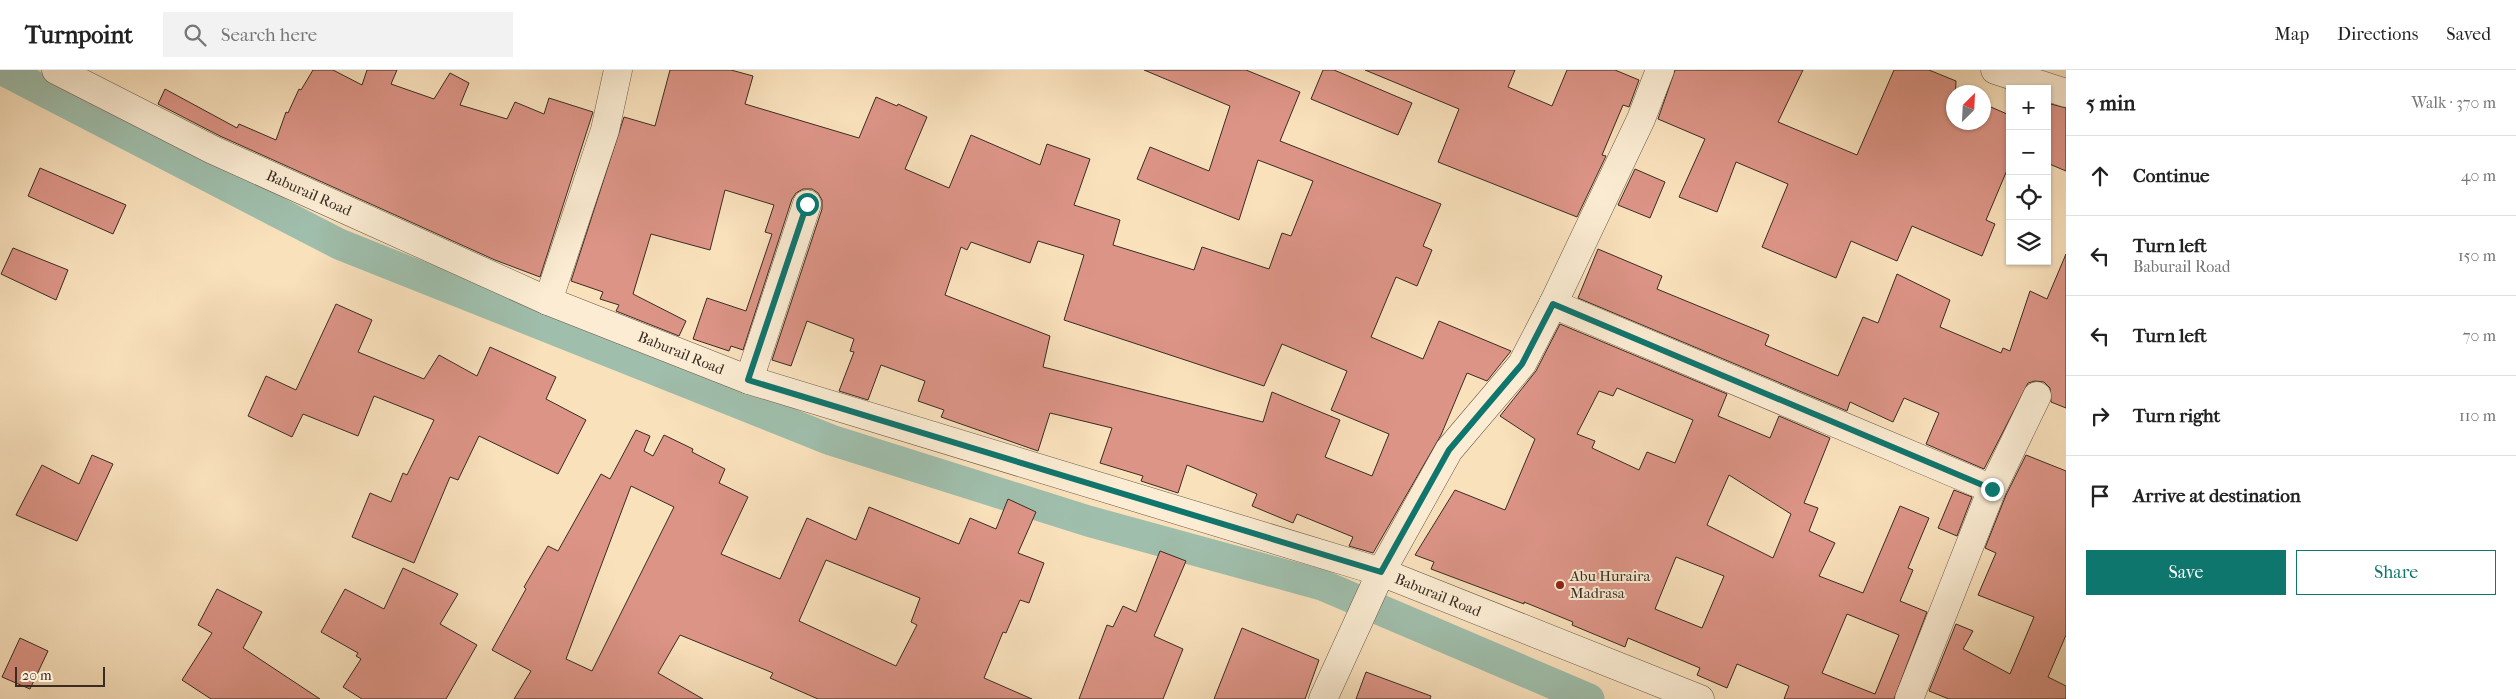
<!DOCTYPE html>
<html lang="en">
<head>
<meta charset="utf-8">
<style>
  body { margin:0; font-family:"IM FELL French Canon",serif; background:#f2f2f2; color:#222 }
  .controls { position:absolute; right:15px; top:15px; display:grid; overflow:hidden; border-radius:0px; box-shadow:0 1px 4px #0004 }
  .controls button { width:45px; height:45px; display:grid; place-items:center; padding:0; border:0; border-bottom:1px solid #e0e0e0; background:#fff; color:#222; font:25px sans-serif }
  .compass { position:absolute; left:1946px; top:15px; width:45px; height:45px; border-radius:50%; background:#fff; box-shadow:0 1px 4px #0004; rotate:24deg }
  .scale { position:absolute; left:15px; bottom:12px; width:90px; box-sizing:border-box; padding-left:5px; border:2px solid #392c23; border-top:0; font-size:14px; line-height:18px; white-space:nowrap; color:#392c23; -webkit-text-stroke:4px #fbecd3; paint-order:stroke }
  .stop { position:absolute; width:15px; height:15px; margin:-11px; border:4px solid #0f766e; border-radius:50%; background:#fff }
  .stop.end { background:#0f766e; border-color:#fff; box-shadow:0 1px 5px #0008 }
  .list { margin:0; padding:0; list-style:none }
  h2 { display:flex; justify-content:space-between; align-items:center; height:65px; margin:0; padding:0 20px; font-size:21px }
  h2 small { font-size:16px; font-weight:400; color:#767676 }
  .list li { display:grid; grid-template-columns:32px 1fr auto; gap:15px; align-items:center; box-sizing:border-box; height:80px; padding:0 20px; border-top:1px solid #e0e0e0 }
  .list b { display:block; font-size:19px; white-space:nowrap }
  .list p { margin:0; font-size:16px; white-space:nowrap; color:#767676 }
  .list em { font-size:16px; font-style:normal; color:#767676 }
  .actions { display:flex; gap:10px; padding:15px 20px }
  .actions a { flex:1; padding:11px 0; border:1px solid #0f766e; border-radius:0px; text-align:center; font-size:18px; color:#0f766e }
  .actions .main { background:#0f766e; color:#fff }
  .icon { flex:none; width:28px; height:28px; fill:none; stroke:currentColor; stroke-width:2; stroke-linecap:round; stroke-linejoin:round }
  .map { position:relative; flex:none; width:2066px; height:629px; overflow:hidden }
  header { display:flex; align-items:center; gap:30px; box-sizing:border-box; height:70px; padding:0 25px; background:#fff; border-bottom:1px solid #e0e0e0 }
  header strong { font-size:24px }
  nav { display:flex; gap:28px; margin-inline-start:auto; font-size:18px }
  .search { width:350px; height:45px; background:#f2f2f2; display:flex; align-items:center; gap:12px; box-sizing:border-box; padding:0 18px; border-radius:0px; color:#767676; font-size:19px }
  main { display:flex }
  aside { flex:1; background:#fff }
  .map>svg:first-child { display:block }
</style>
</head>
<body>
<header>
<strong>Turnpoint</strong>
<div class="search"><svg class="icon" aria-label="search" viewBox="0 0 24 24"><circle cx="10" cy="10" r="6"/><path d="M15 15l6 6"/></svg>Search here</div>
<nav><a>Map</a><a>Directions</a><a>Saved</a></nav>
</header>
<main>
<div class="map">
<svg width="2066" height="629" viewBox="0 0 2066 629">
  <rect width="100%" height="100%" fill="#f9e1bc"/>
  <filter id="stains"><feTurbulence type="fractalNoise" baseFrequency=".004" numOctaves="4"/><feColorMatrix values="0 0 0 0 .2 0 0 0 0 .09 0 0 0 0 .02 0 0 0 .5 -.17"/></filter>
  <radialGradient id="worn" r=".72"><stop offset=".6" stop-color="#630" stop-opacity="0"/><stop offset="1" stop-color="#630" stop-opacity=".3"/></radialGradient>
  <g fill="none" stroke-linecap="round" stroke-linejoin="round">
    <path stroke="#9fbeab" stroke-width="31" d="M3,0L339,174L831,370L1088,451L1322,515L1589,629"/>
  </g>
  <g fill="#dc9486" stroke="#392c23" fill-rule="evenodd">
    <path d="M313,0H333L362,15L367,0H397L391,14L434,29L450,3L469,13L460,35L507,49L515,32L544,44L549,28L593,42L540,207L495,190L220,66L158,34L165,19L237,58L239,54L276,70L286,42L288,43L299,19L301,20Z"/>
    <path d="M670,0H731L753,6L745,34L859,68L876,27L897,36L898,34L927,47L905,99L949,118L971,65L1040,95L1047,74L1090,89L1074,135L1120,150L1113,175L1194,200L1202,177L1269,199L1282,163L1291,166L1313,111L1258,90L1239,150L1137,109L1150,77L1209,101L1230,36L1144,0H1246L1300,22L1280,71L1441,134L1423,176L1432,180L1417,216L1396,207L1371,267L1423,289L1439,251L1511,281L1487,311L1467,303L1441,365L1373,483L1349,476L1353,467L1297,444L1293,453L1252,436L1257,424L1187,395L1178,423L1141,411L1143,406L1100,393L1112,358L1050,343L1038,381L941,347L944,340L918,331L925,311L881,295L868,330L839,321L854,282L850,281L854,269L807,251L791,296L772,290L822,139V130L818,123L812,119H803L796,123L792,129L743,280L731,276L729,281L693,269L707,228L746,241L772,164L765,162L774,135L725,120L710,180L651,164L633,224L686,251L679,266L616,241L619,235L600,229L603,222L571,211L624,47L655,56ZM1038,171L1084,185L1064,250L1264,316L1282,274L1347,301L1331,340L1389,364L1372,406L1325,387L1340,350L1272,322L1263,352L1043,297L1050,266L945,225L961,177L967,180L971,172L1030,193Z"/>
    <path d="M1323,0H1334L1412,33L1398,65L1311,29Z"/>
    <path d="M1365,0H1515L1508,17L1552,36L1567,0H1615L1639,10L1629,37L1623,35L1602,85L1606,86L1577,147L1438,92L1459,39Z"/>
    <path d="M1675,0H1803L1778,52L1857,85L1894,0H1929L1956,11L1954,52H1984V34L2007,44L2010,37V93L1986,150L1995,154L1982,186L1912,156L1897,191L1851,171L1836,208L1762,177L1788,114L1736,92L1717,142L1679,127L1705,69L1658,49Z"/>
    <path d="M2047,33L2066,38V101L2047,93Z"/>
    <path d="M40,98L126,135L113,164L28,126Z"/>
    <path d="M1635,99L1665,112L1650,148L1618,135Z"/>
    <path d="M13,178L68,200L56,230L1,204Z"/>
    <path d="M1598,179L1662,206L1657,219L1769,265L1765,275L1838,306L1863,247L1878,253L1897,204L1950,230L1940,257L2001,283L2003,278L2010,281L2030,221L2047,229L2066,184V338L2051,332L2050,318L2044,312L2035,311L2028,313L1984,399L1926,374L1939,343L1904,328L1893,352L1850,332L1847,341L1578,228Z"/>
    <path d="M336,234L372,250L358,282L424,309L439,285L477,306L490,277L556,307L546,329L586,350L558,404L479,366L458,410L450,407L414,493L352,467L370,423L391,432L403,403L407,405L434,350L374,326L358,366L303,344L292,367L248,346L266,306L296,320Z"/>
    <path d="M1560,254L1727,324L1718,346L1770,368L1779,346L1830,368L1804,433L1818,438L1809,461L1835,473L1819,506L1863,523L1900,436L1929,448L1908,498L1913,500L1900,531L1927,542L1894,629H1784L1789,616L1737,594L1727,618L1697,605L1700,598L1628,568L1625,577L1572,555L1573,552L1524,532V534L1431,499L1434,492L1415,485L1455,420L1505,440L1535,369L1500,346L1536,301ZM1617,318L1693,350L1675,393L1647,382L1639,400L1592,378L1595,371L1577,364L1599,321L1613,326ZM1729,405L1791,444L1773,488L1707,455ZM1676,487L1724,506L1702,558L1655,539ZM1847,544L1899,565L1875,624L1822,603Z"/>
    <path d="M636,360L650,366L644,381L653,386L664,365L693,379L692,382L725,399L719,413L748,427L721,484L780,509L807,448L856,470L869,437L959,474L970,448L996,459L1008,429L1036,442L1018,483L1044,493L1029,533L1020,530L1006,563L1003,562L984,608L1032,629H818L770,608L773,603L680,565L658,603L703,629H514L531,601L492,580L526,519L524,517L548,476L558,481L601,404L610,409ZM631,416L674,437L592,601L566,589ZM826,490L920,528L911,552L917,555L896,596L799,551Z"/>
    <path d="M92,385L113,394L77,471L16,445L42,395L79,414Z"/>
    <path d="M2026,385L2066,401V565L2048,607L2066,616V629H1949L1929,621L1956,554L1973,561L1963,579L2010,604L2034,547L1978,525L1996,483L1985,478L2006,425Z"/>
    <path d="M1954,420L1972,427L1957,466L1938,458Z"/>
    <path d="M1160,481L1186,491L1154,566L1183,579L1163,629H1079L1107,555L1113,557L1123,536L1136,542Z"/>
    <path d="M403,498L458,524L440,554L477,575L446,629H362L343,617L361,589L356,586L358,583L321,562L345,519L384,539Z"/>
    <path d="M217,519L262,542L243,578L320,629H211L182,610L212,563L198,555Z"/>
    <path d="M1242,558L1319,590L1305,629H1214Z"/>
    <path d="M20,568L48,581L30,619L2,607Z"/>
    <path d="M1366,602L1431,626L1430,629H1356Z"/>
  </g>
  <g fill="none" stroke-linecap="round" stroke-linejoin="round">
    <defs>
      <g id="minor">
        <path d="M56,0L213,80L548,231L749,310L1381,502L1700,629"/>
        <path d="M1995,0L2066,23"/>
        <path d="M548,231L605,60L618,0"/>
        <path d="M1553,234L1992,419L2037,326"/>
        <path d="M749,310L807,134"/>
        <path d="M1323,629L1381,502L1449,380L1522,294L1553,234L1641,49L1660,0"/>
        <path d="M1909,629L1992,419"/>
      </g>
    </defs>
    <use href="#minor" stroke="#695949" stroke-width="29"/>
    <use href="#minor" stroke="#fbecd3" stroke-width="28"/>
  </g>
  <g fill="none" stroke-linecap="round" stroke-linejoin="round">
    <path stroke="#0f766e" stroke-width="6" d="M807,134L748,310L1381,502L1449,380L1522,294L1553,234L1992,419"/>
  </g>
  <circle fill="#8f2418" stroke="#fbecd3" stroke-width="2" cx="1560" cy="515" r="5"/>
  <g text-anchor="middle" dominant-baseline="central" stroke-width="4" stroke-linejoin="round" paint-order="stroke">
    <g font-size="15" fill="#392c23" stroke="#fbecd3">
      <text transform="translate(309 123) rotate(24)">Baburail Road</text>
      <text transform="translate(681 283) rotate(22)">Baburail Road</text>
      <text transform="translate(1438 525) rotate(22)">Baburail Road</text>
    </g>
    <g font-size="15" fill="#392c23" stroke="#fbecd3" text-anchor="start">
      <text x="1570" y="506">Abu Huraira<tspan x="1570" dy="17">Madrasa</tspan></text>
    </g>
  </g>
  <rect width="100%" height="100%" filter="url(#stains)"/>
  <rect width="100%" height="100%" fill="url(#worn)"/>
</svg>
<div class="controls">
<button>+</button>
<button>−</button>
<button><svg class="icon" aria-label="locate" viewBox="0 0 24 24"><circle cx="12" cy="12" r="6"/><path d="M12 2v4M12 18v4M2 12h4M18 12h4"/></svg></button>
<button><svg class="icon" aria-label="layers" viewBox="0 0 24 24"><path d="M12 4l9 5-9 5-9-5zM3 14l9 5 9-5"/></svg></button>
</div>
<svg class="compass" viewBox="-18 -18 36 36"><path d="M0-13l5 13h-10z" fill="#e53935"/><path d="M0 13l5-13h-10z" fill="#767676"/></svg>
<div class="scale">20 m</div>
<div class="stop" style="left:807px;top:134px"></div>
<div class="stop end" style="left:1992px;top:419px"></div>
</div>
<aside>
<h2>5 min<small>Walk · 370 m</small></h2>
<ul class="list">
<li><svg class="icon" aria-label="ahead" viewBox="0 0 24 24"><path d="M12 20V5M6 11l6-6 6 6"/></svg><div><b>Continue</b></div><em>40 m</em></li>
<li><svg class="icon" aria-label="left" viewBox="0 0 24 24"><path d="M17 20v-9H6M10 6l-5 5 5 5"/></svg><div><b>Turn left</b><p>Baburail Road</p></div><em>150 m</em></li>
<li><svg class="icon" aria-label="left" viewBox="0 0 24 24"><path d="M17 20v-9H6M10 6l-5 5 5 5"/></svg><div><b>Turn left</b></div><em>70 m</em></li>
<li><svg class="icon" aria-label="right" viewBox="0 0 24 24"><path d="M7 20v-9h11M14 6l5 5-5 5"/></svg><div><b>Turn right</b></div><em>110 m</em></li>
<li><svg class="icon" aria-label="arrive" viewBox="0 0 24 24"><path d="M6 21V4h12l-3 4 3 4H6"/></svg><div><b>Arrive at destination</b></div></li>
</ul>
<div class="actions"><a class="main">Save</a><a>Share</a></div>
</aside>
</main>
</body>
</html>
